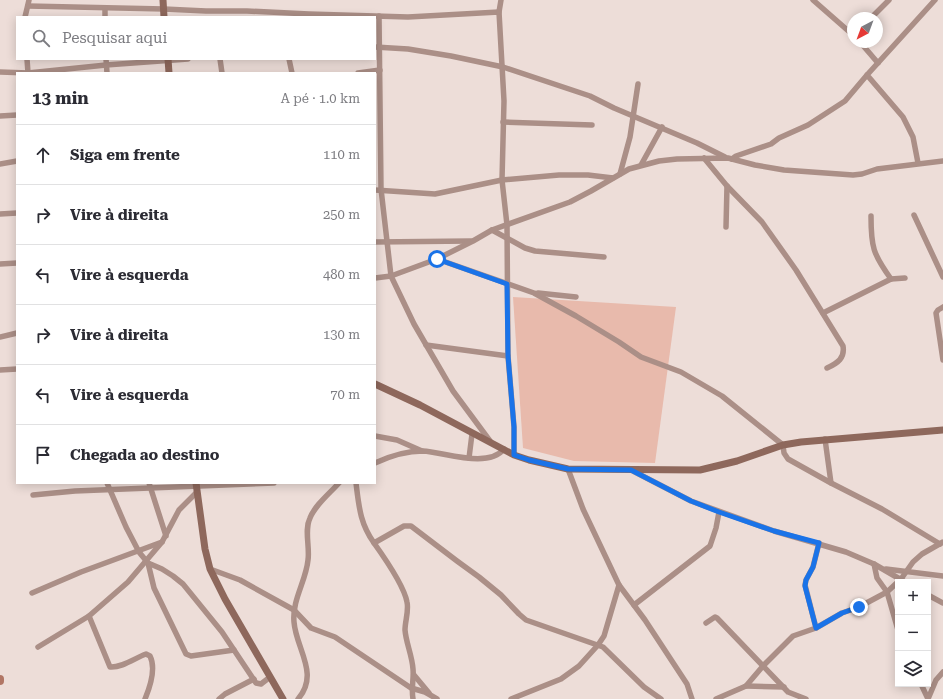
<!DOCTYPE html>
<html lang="pt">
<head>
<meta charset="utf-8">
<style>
  body { margin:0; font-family:"Roboto Serif",serif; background:#f7f7f7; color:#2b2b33 }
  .controls { position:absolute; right:12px; bottom:12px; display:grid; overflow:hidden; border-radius:0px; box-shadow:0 2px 10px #0003 }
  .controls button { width:36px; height:36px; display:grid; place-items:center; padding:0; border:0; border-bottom:1px solid #e1e1e2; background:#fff; color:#2b2b33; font:20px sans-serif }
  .compass { position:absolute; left:847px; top:12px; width:36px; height:36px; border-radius:50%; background:#fff; box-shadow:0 2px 10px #0003; rotate:221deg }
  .stop { position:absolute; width:12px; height:12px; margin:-9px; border:3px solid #1a73e8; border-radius:50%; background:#fff }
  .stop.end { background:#1a73e8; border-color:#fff; box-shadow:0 1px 4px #0008 }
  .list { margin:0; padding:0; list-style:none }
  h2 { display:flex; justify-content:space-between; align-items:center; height:52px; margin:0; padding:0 16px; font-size:17px }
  h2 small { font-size:13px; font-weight:400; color:#7c7c81 }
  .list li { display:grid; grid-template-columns:26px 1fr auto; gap:12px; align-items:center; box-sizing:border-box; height:60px; padding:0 16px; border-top:1px solid #e1e1e2 }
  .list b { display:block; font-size:15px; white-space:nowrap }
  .list em { font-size:13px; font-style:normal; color:#7c7c81 }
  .icon { flex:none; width:22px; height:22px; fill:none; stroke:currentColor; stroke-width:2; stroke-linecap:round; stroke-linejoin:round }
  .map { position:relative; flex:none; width:943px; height:699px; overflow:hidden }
  .search { position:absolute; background:#fff; box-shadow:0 2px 10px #0003; left:16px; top:16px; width:360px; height:44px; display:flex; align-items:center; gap:10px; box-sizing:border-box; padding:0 14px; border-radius:0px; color:#7c7c81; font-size:15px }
  .panel { position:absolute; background:#fff; box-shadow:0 2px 10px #0003; left:16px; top:72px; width:360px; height:412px; border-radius:0px }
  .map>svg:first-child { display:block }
</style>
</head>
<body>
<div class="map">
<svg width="943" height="699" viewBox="0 0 943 699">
  <rect width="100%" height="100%" fill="#edddd8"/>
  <path fill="#e8baac" d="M513,297L676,307L655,463L574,461L523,448Z"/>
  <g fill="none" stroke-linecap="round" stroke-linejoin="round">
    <path stroke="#b17665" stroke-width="8" d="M0,679V681"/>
    <g stroke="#ab8f87" stroke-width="5.5">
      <path d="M813,0L853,35"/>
      <path d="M28,6L164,9L206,11H247L309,14L408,17L499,12L504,101L502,180L507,225L508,356L514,427V455"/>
      <path d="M105,8V17"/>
      <path d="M499,12L501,0"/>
      <path d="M379,16L381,189L391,276L414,324L453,391L490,441"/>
      <path d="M25,17L29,0"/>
      <path d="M871,18L889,0"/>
      <path d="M860,42L878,63"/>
      <path d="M375,47L408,49L451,56L503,67L590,96L614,108L697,143L725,157"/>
      <path d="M27,59L28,73"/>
      <path d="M106,59L107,73"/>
      <path d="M220,59L222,73"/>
      <path d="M289,59L292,73"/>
      <path d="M0,72L28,73L106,65L188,59"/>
      <path d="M358,73L380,70"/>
      <path d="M0,116L17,115"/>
      <path d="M503,122L592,125"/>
      <path d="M704,158L727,186L762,222L796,270L843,346C845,358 838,363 827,368"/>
      <path d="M732,159L736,156L771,144L779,138L808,125L845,101L867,75"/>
      <path d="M918,163L913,137L903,117L867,75L935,0"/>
      <path d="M0,164L17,161"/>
      <path d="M641,165L662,127"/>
      <path d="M620,174L630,137L638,84"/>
      <path d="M375,190L435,194L502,180L559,175H588L613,178"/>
      <path d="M0,214L17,213"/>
      <path d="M914,215L943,277"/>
      <path d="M871,216C871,247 873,254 891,279"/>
      <path d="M726,227L727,186"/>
      <path d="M492,230L525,248L535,251L604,257"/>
      <path d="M375,242L471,241"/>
      <path d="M437,259L534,293L576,316L619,342L641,357L681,372L722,396L783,445L784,453L788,459L831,483L882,509L940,544"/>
      <path d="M0,264L17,263"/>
      <path d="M375,278L391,276L437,259L473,241L492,230L570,202L591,191L629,169L659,161L677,159L728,158L755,165L784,170L853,175L862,174L877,169L943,161"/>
      <path d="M538,293L576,297"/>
      <path d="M943,307L938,310L936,313L943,360"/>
      <path d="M823,313L891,279L905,278"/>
      <path d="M0,337L17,333"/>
      <path d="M426,345L508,356"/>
      <path d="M0,370L17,369"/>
      <path d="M375,436L397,440L422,451"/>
      <path d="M825,439L831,483"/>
      <path d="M469,458L472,434"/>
      <path d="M375,463C390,456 406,451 423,451C444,452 488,469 504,449"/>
      <path d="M568,469L583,509L619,585L645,620L687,684L692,699"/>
      <path d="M631,470L691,501L774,531L846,552L874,564L905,582"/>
      <path d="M107,483L126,527L139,552L148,563L154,588L186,654L191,656L234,650"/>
      <path d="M149,483L166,536"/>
      <path d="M356,483C359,507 360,523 374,543L404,526H411L457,561L479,577L501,595L519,614L526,620L603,647L644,687L661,699"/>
      <path d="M33,495L75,491L274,483"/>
      <path d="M374,543C384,557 404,586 407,602C409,611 405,621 405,630C406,643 412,655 413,669C414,680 411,687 413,699"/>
      <path d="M148,563L162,569L173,576L183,584L222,632L256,683L261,684L270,677"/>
      <path d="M874,564L877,578L887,592L898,630"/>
      <path d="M210,569L240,580L294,610L311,628L335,637L411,688L425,692L437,699"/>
      <path d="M886,569L943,576"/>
      <path d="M32,593L81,572L162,542"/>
      <path d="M928,595L943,603"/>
      <path d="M634,605L710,546L716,528L719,512"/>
      <path d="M89,616L110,667C122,668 135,658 146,654L150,656C156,668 150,687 145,699"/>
      <path d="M706,623L715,617L717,618L788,692L806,699"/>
      <path d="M816,628L805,585L806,580L813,567L819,543"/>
      <path d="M38,647L89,616L128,582L162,542L179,510L197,492"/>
      <path d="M414,675L429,693"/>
      <path d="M921,684L928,699"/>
      <path d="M746,686L784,687"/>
      <path d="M219,699L225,694L254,679"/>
      <path d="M298,699C320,674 296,649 294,622C292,600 306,581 308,560C310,547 304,530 310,518C315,505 330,493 339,483"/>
      <path d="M511,699L561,679L579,666L598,645L604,636L619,585"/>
      <path d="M716,699L746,686L763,666L793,636L816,628L842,613L859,607L887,592L901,579L913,562L922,554L943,542"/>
      <path d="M928,699L936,680L943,672"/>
    </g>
    <g stroke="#8e685c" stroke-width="7">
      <path d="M163,0L164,17"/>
      <path d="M168,59L169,73"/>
      <path d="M375,384L420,405L514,455L529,460L568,469L700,470L737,461L783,445L801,442L943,430"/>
      <path d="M196,483L205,549L210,569L225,599L283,699"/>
    </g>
  </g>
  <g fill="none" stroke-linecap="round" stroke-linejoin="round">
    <path stroke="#1a73e8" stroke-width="5" d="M437,259L507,284L508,356L514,427V455L529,460L568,469L631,470L691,501L719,512L774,531L819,543L813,567L806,580L805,586L816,628L842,613L859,607"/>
  </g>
</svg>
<div class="controls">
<button>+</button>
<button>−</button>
<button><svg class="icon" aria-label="layers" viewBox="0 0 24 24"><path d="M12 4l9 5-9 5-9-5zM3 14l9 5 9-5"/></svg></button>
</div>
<svg class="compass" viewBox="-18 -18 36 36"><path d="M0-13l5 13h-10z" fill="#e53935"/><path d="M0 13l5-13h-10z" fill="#7c7c81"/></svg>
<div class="stop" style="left:437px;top:259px"></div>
<div class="stop end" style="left:859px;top:607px"></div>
<div class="search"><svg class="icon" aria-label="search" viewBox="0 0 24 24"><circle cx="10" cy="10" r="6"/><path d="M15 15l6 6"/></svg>Pesquisar aqui</div>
<section class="panel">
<h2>13 min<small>A pé · 1.0 km</small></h2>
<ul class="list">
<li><svg class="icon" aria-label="ahead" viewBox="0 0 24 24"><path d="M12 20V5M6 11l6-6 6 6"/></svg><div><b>Siga em frente</b></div><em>110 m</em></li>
<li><svg class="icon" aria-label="right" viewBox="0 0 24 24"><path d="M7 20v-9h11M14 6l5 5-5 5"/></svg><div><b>Vire à direita</b></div><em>250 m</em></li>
<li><svg class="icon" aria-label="left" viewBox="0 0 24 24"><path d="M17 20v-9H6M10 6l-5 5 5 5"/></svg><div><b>Vire à esquerda</b></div><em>480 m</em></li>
<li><svg class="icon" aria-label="right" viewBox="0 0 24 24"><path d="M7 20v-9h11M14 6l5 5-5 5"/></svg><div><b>Vire à direita</b></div><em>130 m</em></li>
<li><svg class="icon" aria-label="left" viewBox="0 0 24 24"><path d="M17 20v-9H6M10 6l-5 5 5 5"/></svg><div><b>Vire à esquerda</b></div><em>70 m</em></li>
<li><svg class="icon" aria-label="arrive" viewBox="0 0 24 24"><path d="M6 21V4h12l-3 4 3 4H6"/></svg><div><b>Chegada ao destino</b></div></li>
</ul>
</section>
</div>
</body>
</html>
